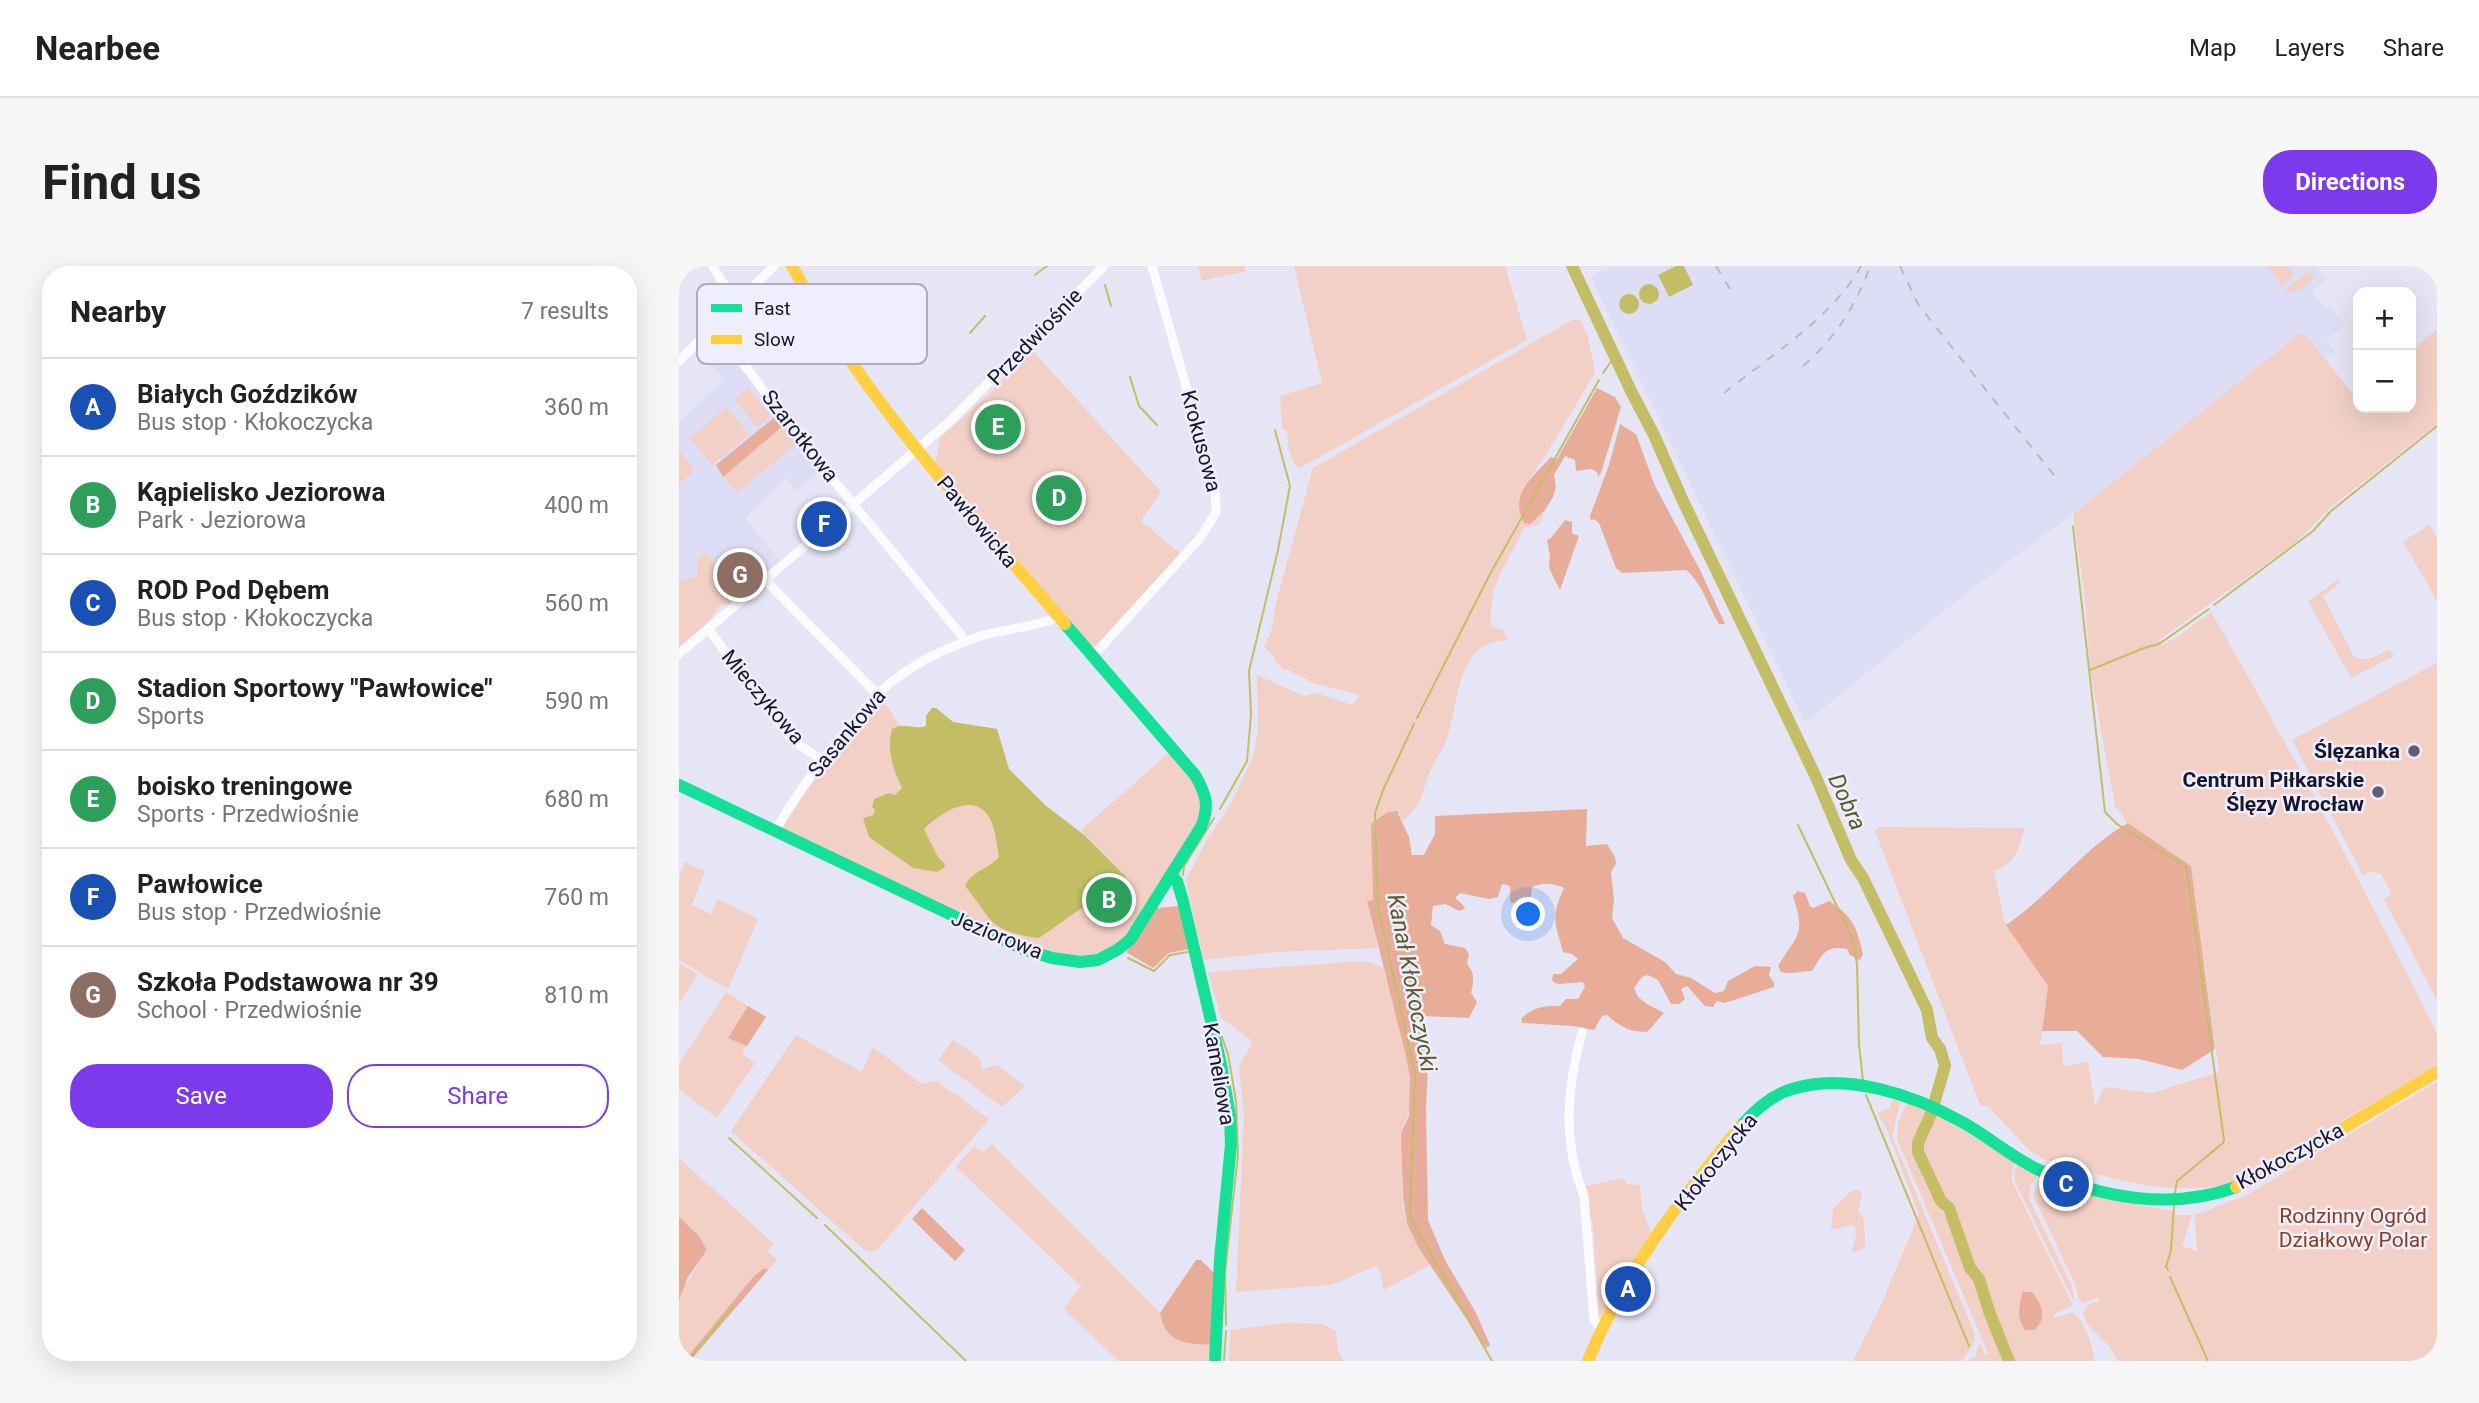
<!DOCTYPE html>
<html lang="en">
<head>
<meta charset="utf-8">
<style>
  body { margin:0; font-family:Roboto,sans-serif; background:#f6f6f6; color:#222 }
  .controls { position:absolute; right:21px; top:21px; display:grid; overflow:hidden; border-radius:14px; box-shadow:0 7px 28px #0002 }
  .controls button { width:63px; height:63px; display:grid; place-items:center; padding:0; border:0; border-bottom:2px solid #e0e0e0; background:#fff; color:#222; font:35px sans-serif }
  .you { position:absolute; left:850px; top:649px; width:24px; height:24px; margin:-18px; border:5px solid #fff; border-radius:50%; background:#1a73e8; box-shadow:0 0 0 10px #1a73e833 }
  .badge { display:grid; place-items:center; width:46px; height:46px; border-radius:50%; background:#7c3aed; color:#fff; font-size:23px; font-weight:700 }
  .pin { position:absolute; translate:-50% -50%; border:4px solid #fff; box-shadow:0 2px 7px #0006 }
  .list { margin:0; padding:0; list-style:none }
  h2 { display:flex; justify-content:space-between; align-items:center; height:91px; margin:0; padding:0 28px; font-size:30px }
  h2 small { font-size:23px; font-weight:400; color:#767676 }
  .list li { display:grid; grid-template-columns:46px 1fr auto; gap:21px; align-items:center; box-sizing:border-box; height:98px; padding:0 28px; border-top:2px solid #e0e0e0 }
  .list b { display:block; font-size:26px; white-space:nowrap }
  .list p { margin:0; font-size:23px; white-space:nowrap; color:#767676 }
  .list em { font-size:23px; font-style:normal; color:#767676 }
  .actions { display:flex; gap:14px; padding:21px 28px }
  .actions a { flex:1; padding:16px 0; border:2px solid #7c3aed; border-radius:28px; text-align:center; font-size:24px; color:#7c3aed }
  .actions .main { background:#7c3aed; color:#fff }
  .map { position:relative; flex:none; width:1758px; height:1095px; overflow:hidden; border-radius:28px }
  header { display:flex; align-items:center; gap:42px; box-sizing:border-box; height:98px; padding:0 35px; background:#fff; border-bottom:2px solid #e0e0e0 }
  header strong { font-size:33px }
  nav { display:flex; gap:38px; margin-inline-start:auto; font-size:24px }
  .intro { display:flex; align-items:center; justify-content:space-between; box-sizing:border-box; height:168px; padding:0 42px }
  h1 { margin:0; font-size:49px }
  .button { padding:18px 32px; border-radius:28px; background:#7c3aed; color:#fff; font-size:24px; font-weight:700 }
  main { display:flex; gap:42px; padding:0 42px }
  aside { flex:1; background:#fff; border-radius:28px; box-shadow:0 7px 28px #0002 }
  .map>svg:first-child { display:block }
</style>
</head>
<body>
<header>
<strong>Nearbee</strong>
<nav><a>Map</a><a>Layers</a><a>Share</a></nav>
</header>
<div class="intro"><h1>Find us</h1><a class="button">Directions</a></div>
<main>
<aside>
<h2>Nearby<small>7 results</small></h2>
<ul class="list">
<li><span class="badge" style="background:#1a4fb4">A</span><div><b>Białych Goździków</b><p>Bus stop · Kłokoczycka</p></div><em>360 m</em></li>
<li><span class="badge" style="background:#2e9e5b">B</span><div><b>Kąpielisko Jeziorowa</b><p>Park · Jeziorowa</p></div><em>400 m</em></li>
<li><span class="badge" style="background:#1a4fb4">C</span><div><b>ROD Pod Dębem</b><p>Bus stop · Kłokoczycka</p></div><em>560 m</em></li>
<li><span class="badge" style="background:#2e9e5b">D</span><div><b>Stadion Sportowy &quot;Pawłowice&quot;</b><p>Sports</p></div><em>590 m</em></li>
<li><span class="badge" style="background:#2e9e5b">E</span><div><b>boisko treningowe</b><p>Sports · Przedwiośnie</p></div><em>680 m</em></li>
<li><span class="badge" style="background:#1a4fb4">F</span><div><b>Pawłowice</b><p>Bus stop · Przedwiośnie</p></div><em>760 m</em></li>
<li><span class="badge" style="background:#8d6e63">G</span><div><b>Szkoła Podstawowa nr 39</b><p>School · Przedwiośnie</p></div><em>810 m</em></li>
</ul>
<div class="actions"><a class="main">Save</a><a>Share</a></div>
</aside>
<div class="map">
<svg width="1758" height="1095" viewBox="0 0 1758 1095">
  <rect width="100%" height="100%" fill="#e5e5f5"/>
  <g fill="#deddf6">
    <path d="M935,0H1637L1647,13L1633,25L1646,42L1650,40L1666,59L1647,74L1656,86L1647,94L1627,69L1620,68L1394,248L1295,321L1126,457L912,11Z"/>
    <path d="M35,68L62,96L86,133V140L92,147L99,150L141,205L117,225L106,212L66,252L101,295L61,329L26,286L20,291L17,311L0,315V157L45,113L19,83Z"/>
  </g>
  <g fill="#f2d0c6">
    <path d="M519,0H565L567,5L523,15Z"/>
    <path d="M615,0H826L848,74L621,202L615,198L610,184L608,165L603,163L601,130L643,117Z"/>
    <path d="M1588,0H1608L1616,9L1603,20Z"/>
    <path d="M1630,5L1636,12C1625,21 1617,29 1603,26Z"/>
    <path d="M895,53L902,55L909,71L916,107L876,174L844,223L840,235L857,253L866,244L860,259L846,261L844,265C825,302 810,318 812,361L825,364L828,374C774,376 781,440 767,475C764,484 758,491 754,499C748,510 746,523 741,534C737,542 730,549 724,555L718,545L708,546L692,558L694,635L688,636L699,682L598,686L524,694L507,614L526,577L551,539L574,491L579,461L578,409L625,430L637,427L673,439L681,429L635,417L609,404H605L596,395V391L585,381L592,366L596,341L634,202Z"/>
    <path d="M1758,63V158L1652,241L1616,277L1480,374L1482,379L1497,372L1532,346C1613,485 1686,624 1758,767V799L1567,911C1555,915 1543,920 1531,921C1473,928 1419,908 1364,893L1351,885L1309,840L1301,839L1196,565L1200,561L1346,562C1338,586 1339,595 1315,605L1325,655L1369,720L1361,779L1383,777L1384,800L1409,796L1416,840L1426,821L1473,827L1540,806L1512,600L1449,557L1436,540L1411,404L1406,333L1394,248L1620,68L1627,69L1676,131L1679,128V142H1732V85Z"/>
    <path d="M353,84L482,226L462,255L503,289L418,381L408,379L256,201L261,172L312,126Z"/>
    <path d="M69,121L92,150L78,161L55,133Z"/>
    <path d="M47,141L70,168L33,199L11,172Z"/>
    <path d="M105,159L116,173L114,181L59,226L44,211Z"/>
    <path d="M0,184L16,204L0,218Z"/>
    <path d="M1751,259L1758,273V335L1724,275Z"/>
    <path d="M26,286L61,329L50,338L42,339L28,357L0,381V315L17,311L20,291Z"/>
    <path d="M1659,314L1661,317L1644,330L1674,389C1685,399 1699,389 1711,383L1715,390L1672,412L1629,335Z"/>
    <path d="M1758,397V734L1705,633L1713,628L1702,608L1692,605L1684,609L1613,474Z"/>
    <path d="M202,430L220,459L242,462L247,460V450L253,442H257L274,456L318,463L330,503L366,539L404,568L403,563L491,486L516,515L526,543L450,670L417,691L388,690L345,679L105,564L104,560L140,507Z"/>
    <path d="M6,596L26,605L13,639L32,648L39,633L79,653L49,723L0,694V611Z"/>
    <path d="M687,695L704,701C712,733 745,830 725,857C725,887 719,933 729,961C735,975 743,987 751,999L705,1024L701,1005L697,1000L652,1019L557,1026L565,850L560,804L563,794L573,779L572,774L542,752L529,706Z"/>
    <path d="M0,698L19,708L0,738Z"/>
    <path d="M47,726L69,740L50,772L68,780L63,788L76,797L38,852L0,823V798Z"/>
    <path d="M117,769L183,806L194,781L243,818L258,815L310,853L199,983L193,986L184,983L52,865Z"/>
    <path d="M274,773L301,793L303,803L318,799L346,820L323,841L259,794Z"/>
    <path d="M1758,816V1095H1439L1430,1080L1408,1058L1404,1047L1408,1040L1420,1035V1031L1404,1037L1400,1033L1396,1018L1354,929L1363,912L1429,933L1494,945L1498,949H1513L1503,980L1518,985L1516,949L1568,929Z"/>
    <path d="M1215,832H1219L1221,838L1213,870L1296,1068L1295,1077L1283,1095H1174L1201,1041L1240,949L1209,866L1199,847L1211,841Z"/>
    <path d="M1229,836L1257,848L1336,896L1333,905V915L1394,1039L1374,1049L1376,1052L1393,1046C1408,1056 1412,1079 1416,1095H1334L1332,1086L1327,1078L1274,943L1265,932L1250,901L1244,903L1256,932L1269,955L1287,1003L1298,1022L1328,1095H1289L1292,1091L1296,1092L1300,1076L1306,1089L1309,1087L1218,873L1219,856Z"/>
    <path d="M313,878L481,1047C487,1079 507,1077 533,1079V1095H439L385,1043L402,1020L277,901L295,880L304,886Z"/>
    <path d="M0,892L95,978L89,985L98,994L89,1004L85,1002L74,1011L5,1095H0V1034L3,1024L28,984L20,970L0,951Z"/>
    <path d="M1338,897L1359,907L1351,921L1350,933L1393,1020L1395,1036L1336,916L1335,907Z"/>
    <path d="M945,912L947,918L961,919L963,944L972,966L920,1052L914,962L906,920Z"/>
    <path d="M1177,923L1183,927L1179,946L1185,953L1186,981L1176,986L1173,983L1178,966L1174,959L1158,963L1152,962L1154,943L1170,927Z"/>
    <path d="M606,1057L643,1058L657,1065L659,1085L665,1095H550L551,1064Z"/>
  </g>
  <g fill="#e7ad98">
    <path d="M918,122L936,131L942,141L922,207L919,211L918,206L912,203L897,205L896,194L886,190L875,209L877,221L874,231L866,244L851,258L845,257C830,227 853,212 872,191L878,193Z"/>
    <path d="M97,150L105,159L44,211L37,199Z"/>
    <path d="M941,158L957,168L976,220L1021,304L1046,358H1040C1029,340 1023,317 1007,304L943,307L937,302L920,257L915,253L912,255L911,250L930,199Z"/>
    <path d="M886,254L893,256V267L900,270L881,324L870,302L871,290L868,274L872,272Z"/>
    <path d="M908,543L907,580L928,578L936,591L937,598L932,606L935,634L933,652L944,672L986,696L997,708L1012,712L1036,727L1045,725L1049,715L1076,700L1092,701L1090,709L1095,717V721L1046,737L1038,735L1034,741L1026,740L1008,720L1002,723L1006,733L1000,738H992L979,714L969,709L963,711L955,722L959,731L968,738L985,747L968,766C950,766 942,761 928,749L923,750L915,764L894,760L843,757L842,753C852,742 867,739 881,740L887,733H899L906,721L904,716L879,718L873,715L874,708H882L899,693L893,688L884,686C876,655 871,653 885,622C874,617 864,616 853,621L851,638L844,640L831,636V620L823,618L819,631L810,633L781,627L776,632L784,639L786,643L780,645L767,638L754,640L752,659L761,665L766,678L786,682L790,688L788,698C796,707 795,715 792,727L798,736L790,752L744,750L750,777L747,843L749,954L766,994L797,1047L811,1079L807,1082L739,981L728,958L724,930L722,867L730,850L731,813L726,786L688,635L694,634L692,558L708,546L718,545L730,571L733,589H745L756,568V550Z"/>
    <path d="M1449,557L1512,600L1536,783L1503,804L1460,793L1424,791L1398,765H1363L1369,720L1327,659C1371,630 1403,583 1449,557Z"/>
    <path d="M1119,625L1126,627L1131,640L1134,642L1150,635C1174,650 1178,662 1184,688L1181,694L1171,689L1168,683C1145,679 1144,689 1133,705C1122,705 1113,709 1102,706L1099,700C1119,667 1127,670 1114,630Z"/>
    <path d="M500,640L509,683L490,687L474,702L447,686L455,677L478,642Z"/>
    <path d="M69,740L87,751L68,780L49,772Z"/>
    <path d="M243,942L286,984L276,995L233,953Z"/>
    <path d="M0,951L20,970L28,984L9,1011L0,1034Z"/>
    <path d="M517,994H522L536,1008L533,1079C507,1077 487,1079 481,1047Z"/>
    <path d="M85,1002L89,1004L11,1095H5L74,1011Z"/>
    <path d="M1344,1026H1353C1363,1039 1369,1052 1355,1064H1346C1337,1052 1340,1040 1344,1026Z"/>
  </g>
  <g fill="#c3be66">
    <path d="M997,0H1005L1014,19L990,31L979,9Z"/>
    <circle cx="970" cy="28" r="10"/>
    <circle cx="950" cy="38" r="10"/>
    <path d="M253,442H257L274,456L318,463L330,503L366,539L405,569L447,611L360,672C308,665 315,655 286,620C291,606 310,603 320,591C317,578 317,559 308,548C291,526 259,549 245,563L259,591L266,598L265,602L258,606L234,602L190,571L184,552L194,549L196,544L193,541L195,533L210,527L216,529L223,522C213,501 208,485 213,463C226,456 235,464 247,460V450Z"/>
  </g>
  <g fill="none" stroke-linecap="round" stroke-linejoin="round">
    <g stroke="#c3be66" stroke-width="2">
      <path d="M356,9L368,0"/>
      <path d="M426,19L432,40"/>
      <path d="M291,67L306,50"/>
      <path d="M924,107L936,90"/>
      <path d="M451,111L460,140L478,159"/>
      <path d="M1394,260L1426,546L1438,558L1507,601L1508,605L1545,874L1544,877L1498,915L1496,927"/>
      <path d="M1535,339L1634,265L1652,245L1758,160"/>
      <path d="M1411,404L1465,382L1480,378L1530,343"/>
      <path d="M738,452L810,310L920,114"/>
      <path d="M735,458L704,524L696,547L699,641L736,807L731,951L813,1095"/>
      <path d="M541,543L568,495L572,449L570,405L599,284L611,220L596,164"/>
      <path d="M1119,559L1174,674L1178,698L1180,779L1184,814"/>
      <path d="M504,609L505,600L535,552"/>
      <path d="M449,692L475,705L491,689L509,686"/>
      <path d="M540,763L549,788L557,835L559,888L546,1007L547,1059"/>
      <path d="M1187,829L1290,1080"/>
      <path d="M50,872L138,952"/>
      <path d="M146,959L287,1095"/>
      <path d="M1489,1004L1487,1001L1492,984L1495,940"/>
      <path d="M1491,1011L1529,1095"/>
      <path d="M9,1095L54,1041"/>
      <path d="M545,1095L547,1065"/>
    </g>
    <path stroke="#c3be66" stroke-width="12" d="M893,0L953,127L975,169L1003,233L1136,509L1172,594L1184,612L1248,744L1253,772L1261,783L1266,800L1252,848L1239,877V886L1262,935L1270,942L1291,1002L1300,1013L1311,1048L1330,1095"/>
    <g stroke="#fbfbfe" stroke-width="9">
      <path d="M34,0L43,16L62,36"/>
      <path d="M36,60L124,177L287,375"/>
      <path d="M0,95L95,0"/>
      <path d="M86,314L198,428"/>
      <path d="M29,363L114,475L143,494"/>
      <path d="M0,388L270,156L425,0"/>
      <path d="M413,391L522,271L537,246L536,223L473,0"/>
      <path d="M96,566C116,529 141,497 167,465C182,447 196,428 215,414C238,396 268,382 296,372C323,362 353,363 379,351"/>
      <path d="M903,766C888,823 883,874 905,930L915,1054L922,1063"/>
    </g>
    <g stroke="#16e098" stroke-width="12">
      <path d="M0,519L344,683L373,692L401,696L419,694L438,684L451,674L522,561C531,540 527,528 516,509L386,358"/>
      <path d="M492,610L498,615L504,635L542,798L551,850L552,878L541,993L536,1095"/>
      <path d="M1062,860C1076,844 1092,829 1113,823C1168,806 1235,829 1283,856C1309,870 1332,891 1360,904C1422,932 1492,945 1557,921"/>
    </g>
    <g stroke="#ffcf43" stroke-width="12">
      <path d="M113,0C184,132 289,244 386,358"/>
      <path d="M1557,921L1611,894L1758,806"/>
      <path d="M909,1095C944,1008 1002,932 1062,860"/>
    </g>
    <g stroke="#bab9bf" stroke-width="2" stroke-dasharray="9 9" stroke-linecap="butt">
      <path d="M1037,0L1051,23"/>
      <path d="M1221,0L1239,38L1256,60L1378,213"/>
      <path d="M1124,100C1155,74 1178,38 1191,0"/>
      <path d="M1045,127C1089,92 1156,49 1182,0"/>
    </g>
  </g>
  <g fill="#605e74" stroke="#eeeefc" stroke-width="2.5">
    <circle cx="1735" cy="485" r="7"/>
    <circle cx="1699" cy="526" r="7"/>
  </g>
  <g text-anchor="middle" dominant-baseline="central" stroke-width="5" stroke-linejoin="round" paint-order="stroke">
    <g font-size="21" fill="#18152e" stroke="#eeeefc">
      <text transform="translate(356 71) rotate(-46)">Przedwiośnie</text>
      <text transform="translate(121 170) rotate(52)">Szarotkowa</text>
      <text transform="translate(522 175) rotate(75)">Krokusowa</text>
      <text transform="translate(298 256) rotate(50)">Pawłowicka</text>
      <text transform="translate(84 431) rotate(50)">Mieczykowa</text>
      <text transform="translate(168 467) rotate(-50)">Sasankowa</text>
      <text transform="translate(318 669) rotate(22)">Jeziorowa</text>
      <text transform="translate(540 808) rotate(80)">Kameliowa</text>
      <text transform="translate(1611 890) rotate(-28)">Kłokoczycka</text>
      <text transform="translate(1037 896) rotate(-51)">Kłokoczycka</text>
    </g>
    <g font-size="21" font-weight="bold" fill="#18152e" stroke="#eeeefc" text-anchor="end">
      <text x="1721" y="485">Ślęzanka</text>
      <text x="1685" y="514">Centrum Piłkarskie<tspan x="1685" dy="24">Ślęzy Wrocław</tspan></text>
    </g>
    <g font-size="21" fill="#86421e" stroke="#eeeefc">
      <text x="1674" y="950">Rodzinny Ogród<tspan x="1674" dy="24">Działkowy Polar</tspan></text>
    </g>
    <g font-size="23" font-style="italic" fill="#5c5a28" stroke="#eeeefc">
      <text transform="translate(1168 536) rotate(65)">Dobra</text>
      <text transform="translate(733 717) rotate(79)">Kanał Kłokoczycki</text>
    </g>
  </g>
  <rect x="18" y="18" width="230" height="80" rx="10" fill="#eeeefc" stroke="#aeadbe" stroke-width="2"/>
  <rect x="32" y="38" width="31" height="8" fill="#16e098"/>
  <rect x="32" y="69" width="31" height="9" fill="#ffcf43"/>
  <g font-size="19" fill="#18152e">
    <text x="75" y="49">Fast</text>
    <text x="75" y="80">Slow</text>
  </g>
</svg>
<div class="controls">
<button>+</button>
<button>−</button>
</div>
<div class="you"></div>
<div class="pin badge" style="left:949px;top:1023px;background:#1a4fb4">A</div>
<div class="pin badge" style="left:430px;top:634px;background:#2e9e5b">B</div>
<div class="pin badge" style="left:1387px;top:918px;background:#1a4fb4">C</div>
<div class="pin badge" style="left:380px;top:232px;background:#2e9e5b">D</div>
<div class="pin badge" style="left:319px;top:161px;background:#2e9e5b">E</div>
<div class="pin badge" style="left:145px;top:258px;background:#1a4fb4">F</div>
<div class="pin badge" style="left:61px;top:309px;background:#8d6e63">G</div>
</div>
</main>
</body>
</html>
